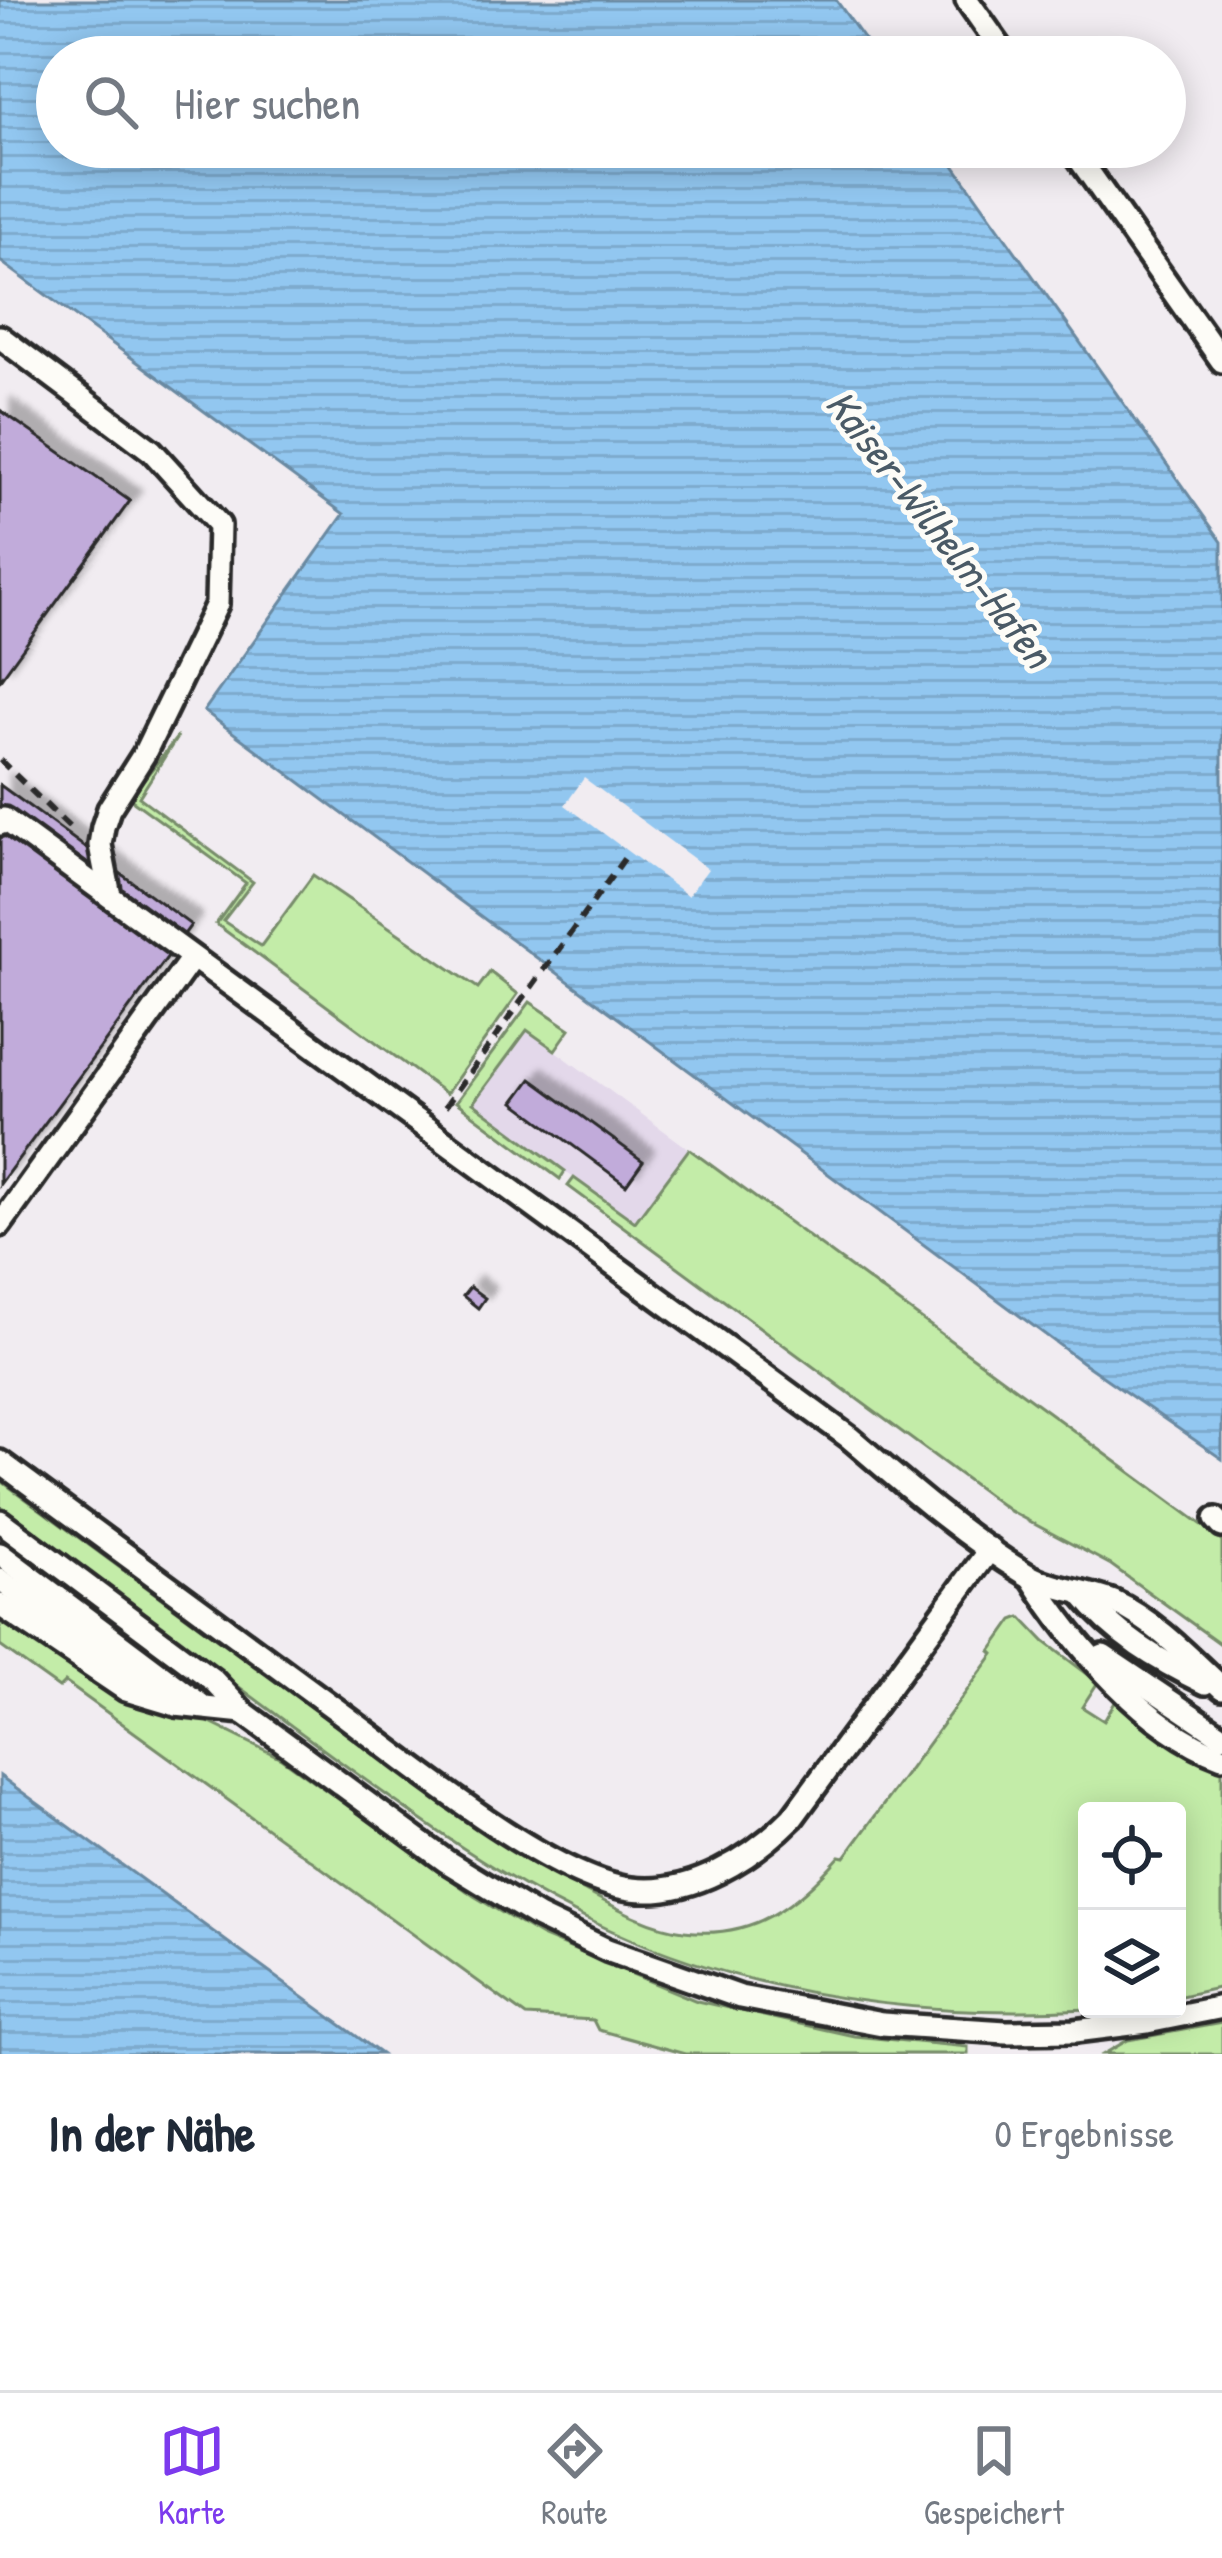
<!DOCTYPE html>
<html lang="de">
<head>
<meta charset="utf-8">
<style>
  body { margin:0; font-family:"Patrick Hand",sans-serif; background:#f6f6f7; color:#1f2937 }
  .controls { position:absolute; right:36px; bottom:36px; display:grid; overflow:hidden; border-radius:12px; box-shadow:0 6px 30px #0003 }
  .controls button { width:108px; height:108px; display:grid; place-items:center; padding:0; border:0; border-bottom:3px solid #e0e1e3; background:#fff; color:#1f2937; font:60px sans-serif }
  .list { margin:0; padding:0; list-style:none }
  h2 { display:flex; justify-content:space-between; align-items:center; height:156px; margin:0; padding:0 48px; font-size:51px }
  h2 small { font-size:39px; font-weight:400; color:#747a83 }
  .icon { flex:none; width:66px; height:66px; fill:none; stroke:currentColor; stroke-width:2; stroke-linecap:round; stroke-linejoin:round }
  .map { position:relative; flex:none; width:1222px; height:2054px; overflow:hidden }
  .search { position:absolute; background:#fff; box-shadow:0 6px 30px #0003; left:36px; right:36px; top:36px; height:132px; display:flex; align-items:center; gap:30px; box-sizing:border-box; padding:0 42px; border-radius:66px; color:#747a83; font-size:45px }
  .sheet { height:336px; background:#fff }
  nav { display:flex; justify-content:space-around; align-items:center; box-sizing:border-box; height:168px; border-top:3px solid #e0e1e3; background:#fff; font-size:33px; color:#747a83 }
  nav a { display:grid; justify-items:center; gap:6px }
  nav .on { color:#7c3aed }
  .map>svg:first-child { display:block }
</style>
</head>
<body>
<div class="map">
<svg width="1222" height="2054" viewBox="0 0 1222 2054">
  <defs>
    <pattern id="water-rules" width="6" height="5" patternUnits="userSpaceOnUse" patternTransform="scale(3)"><rect width="6" height="5" fill="#92c7f0"/><path d="M0 2.5h6" fill="none" stroke="#7eabce"/></pattern>
    <filter id="shadow"><feDropShadow dx="11" dy="-11" stdDeviation="3" flood-color="#0004"/></filter>
  </defs>
  <rect width="100%" height="100%" fill="#f1ecf1"/>
  <filter id="ink" filterUnits="userSpaceOnUse"><feTurbulence type="fractalNoise" baseFrequency=".00833" numOctaves="2"/><feDisplacementMap in="SourceGraphic" scale="24" xChannelSelector="R" yChannelSelector="G"/><feConvolveMatrix kernelMatrix="1 2 1 2 8 2 1 2 1" color-interpolation-filters="sRGB"/></filter>
  <g filter="url(#ink)">
    <path fill="#e3d8ea" d="M527,1030L689,1149L635,1223L472,1103Z"/>
    <g fill="#c3eca8" stroke="#778c6a" stroke-width="3">
      <path d="M178,736L139,797L253,882L223,921L261,946L313,875L478,988L490,972L518,994L446,1094L216,924L246,883L129,798Z"/>
      <path d="M530,1002L570,1029L555,1050L527,1030L473,1103L565,1171L560,1179L456,1102Z"/>
      <path d="M689,1149L1212,1532L1222,1542V1645L1111,1565L1008,1510L568,1186L574,1178L635,1222Z"/>
      <path d="M0,1480C106,1557 212,1634 317,1712C403,1776 488,1840 583,1890C613,1906 649,1927 684,1931C754,1940 798,1904 840,1856L845,1857L994,1654L991,1651L1013,1620L1021,1617L1045,1642L1098,1682L1082,1707L1104,1721L1117,1699L1222,1771V1987L1177,1997V1811H1087L1089,2009C924,2018 760,1998 608,1929C493,1877 394,1801 293,1727C196,1655 98,1582 0,1510Z"/>
      <path d="M0,1615L109,1693L133,1705L206,1721L281,1758L474,1896L541,1936L697,2001L854,2036L968,2047V2054H685L598,2030L593,2020L526,2016L65,1682L59,1688L0,1646Z"/>
      <path d="M1222,2023V2054H1104L1128,2040Z"/>
    </g>
    <g fill="url(#water-rules)" stroke="#6989a1" stroke-width="3">
      <path d="M0,0H836L877,57H57V147H941L1222,542V1459L1082,1362L204,711L344,514L0,261Z"/>
      <path d="M0,1776L381,2054H0Z"/>
    </g>
    <path fill="#f1ecf1" d="M584,778L708,869L688,896L565,805Z"/>
    <g fill="#c1abda" stroke="#2b2b2b" stroke-width="3" filter="url(#shadow)">
      <path d="M0,410L130,501L0,680Z"/>
      <path d="M0,785L191,925L0,1184Z"/>
      <path d="M531,1079L643,1161L626,1185L514,1102Z"/>
      <path d="M470,1287L485,1298L478,1308L463,1296Z"/>
    </g>
    <g fill="none" stroke-linecap="round" stroke-linejoin="round">
      <defs>
        <g id="service">
          <path d="M967,0L1007,57"/>
          <path d="M1071,147L1222,361"/>
          <path d="M0,337L152,451L219,525L217,604L144,754L109,809L103,827L100,845L110,896"/>
          <path d="M0,824L4,819L850,1438C906,1486 963,1536 1026,1574C1051,1589 1086,1591 1114,1602C1154,1620 1190,1658 1222,1688"/>
          <path d="M0,1225L192,958"/>
          <path d="M0,1462C115,1546 230,1631 345,1716C411,1765 552,1880 631,1889C691,1897 752,1858 792,1818L990,1549"/>
          <path d="M1216,1519L1222,1526"/>
          <path d="M0,1521L213,1680L243,1712L446,1861L538,1917L607,1950L740,1997L882,2024L1006,2032L1075,2031L1147,2022L1222,2007"/>
          <path d="M0,1554L201,1705"/>
          <path d="M1031,1577C1073,1644 1146,1729 1222,1757"/>
          <path d="M0,1580L161,1694"/>
          <path d="M1081,1593C1115,1635 1157,1660 1205,1683"/>
          <path d="M0,1605L126,1690L176,1705L243,1712"/>
          <path d="M1103,1656L1222,1736"/>
        </g>
      </defs>
      <use href="#service" stroke="#2b2b2b" stroke-width="30"/>
      <g stroke="#2b2b2b" stroke-width="6" stroke-dasharray="12 9" stroke-linecap="butt">
        <path d="M0,760L75,833"/>
        <path d="M445,1107L629,852"/>
      </g>
      <use href="#service" stroke="#fdfcf7" stroke-width="21"/>
    </g>
  </g>
  <g text-anchor="middle" dominant-baseline="central" stroke-width="10" stroke-linejoin="round" paint-order="stroke">
    <g font-size="42" font-style="italic" fill="#4a5a66" stroke="#fdfcf7">
      <text transform="translate(940 528) rotate(52)">Kaiser-Wilhelm-Hafen</text>
    </g>
  </g>
</svg>
<div class="controls">
<button><svg class="icon" aria-label="locate" viewBox="0 0 24 24"><circle cx="12" cy="12" r="6"/><path d="M12 2v4M12 18v4M2 12h4M18 12h4"/></svg></button>
<button><svg class="icon" aria-label="layers" viewBox="0 0 24 24"><path d="M12 4l9 5-9 5-9-5zM3 14l9 5 9-5"/></svg></button>
</div>
<div class="search"><svg class="icon" aria-label="search" viewBox="0 0 24 24"><circle cx="10" cy="10" r="6"/><path d="M15 15l6 6"/></svg>Hier suchen</div>
</div>
<section class="sheet">
<h2>In der Nähe<small>0 Ergebnisse</small></h2>
<ul class="list">
</ul>
</section>
<nav>
<a class="on"><svg class="icon" aria-label="map" viewBox="0 0 24 24"><path d="M3 6l6-2 6 2 6-2v14l-6 2-6-2-6 2zM9 4v14M15 6v14"/></svg>Karte</a>
<a><svg class="icon" aria-label="directions" viewBox="0 0 24 24"><path d="M12 3l9 9-9 9-9-9zM9 14v-3h6M13 9l2 2-2 2"/></svg>Route</a>
<a><svg class="icon" aria-label="saved" viewBox="0 0 24 24"><path d="M7 4h10v16l-5-4-5 4z"/></svg>Gespeichert</a>
</nav>
</body>
</html>
